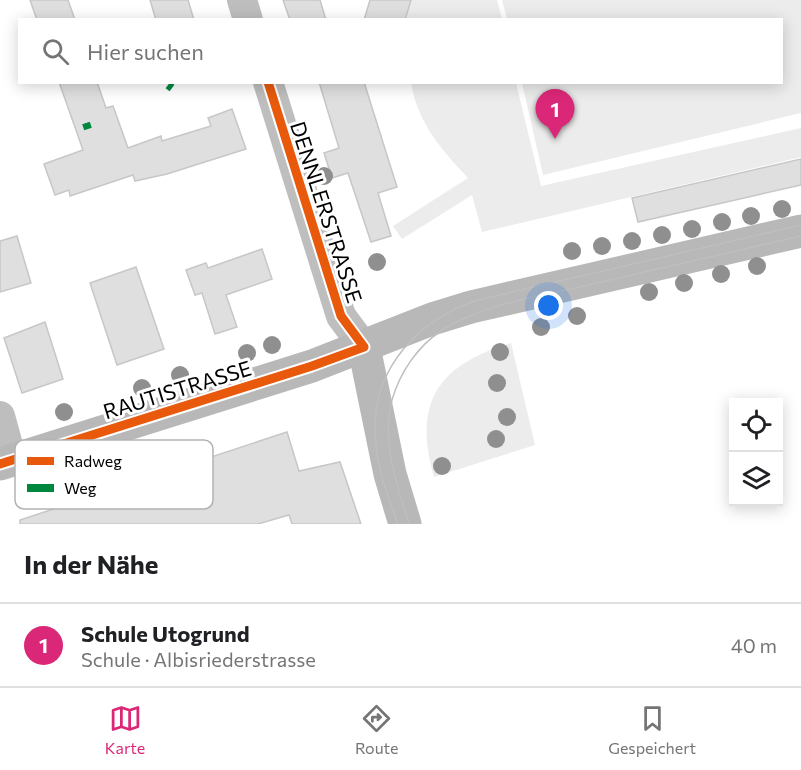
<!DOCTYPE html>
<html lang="de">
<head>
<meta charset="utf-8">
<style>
  body { margin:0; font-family:Commissioner,sans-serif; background:#f2f2f2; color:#202124 }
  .controls { position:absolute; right:18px; bottom:18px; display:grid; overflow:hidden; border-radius:0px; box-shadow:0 3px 15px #0003 }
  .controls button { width:54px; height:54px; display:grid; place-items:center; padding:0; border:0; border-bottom:2px solid #e0e0e0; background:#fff; color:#202124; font:30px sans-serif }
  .you { position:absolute; left:549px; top:306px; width:21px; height:21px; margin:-15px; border:4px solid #fff; border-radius:50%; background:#1a73e8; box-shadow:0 0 0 9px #1a73e833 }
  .badge { display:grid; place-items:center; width:39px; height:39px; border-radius:50%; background:#db2777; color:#fff; font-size:20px; font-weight:700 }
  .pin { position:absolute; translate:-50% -50px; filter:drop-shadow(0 2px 3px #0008) }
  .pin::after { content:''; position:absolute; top:32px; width:21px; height:18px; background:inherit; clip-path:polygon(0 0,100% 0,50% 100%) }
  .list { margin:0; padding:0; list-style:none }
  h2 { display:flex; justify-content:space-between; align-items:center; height:78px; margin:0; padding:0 24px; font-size:26px }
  h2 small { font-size:20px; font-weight:400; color:#757577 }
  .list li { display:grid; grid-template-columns:39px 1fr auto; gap:18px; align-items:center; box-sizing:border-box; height:84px; padding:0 24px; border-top:2px solid #e0e0e0 }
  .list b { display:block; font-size:22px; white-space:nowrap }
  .list p { margin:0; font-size:20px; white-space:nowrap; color:#757577 }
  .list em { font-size:20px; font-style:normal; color:#757577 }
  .icon { flex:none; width:33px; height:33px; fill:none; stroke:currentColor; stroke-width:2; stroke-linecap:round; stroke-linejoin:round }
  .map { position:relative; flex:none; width:801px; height:524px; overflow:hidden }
  .search { position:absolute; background:#fff; box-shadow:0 3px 15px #0003; left:18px; right:18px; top:18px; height:66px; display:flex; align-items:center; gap:15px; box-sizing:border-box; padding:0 21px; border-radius:0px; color:#757577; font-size:22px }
  .sheet { height:162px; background:#fff }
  nav { display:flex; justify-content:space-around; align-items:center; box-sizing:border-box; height:84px; border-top:2px solid #e0e0e0; background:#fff; font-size:16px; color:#757577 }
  nav a { display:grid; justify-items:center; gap:3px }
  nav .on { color:#db2777 }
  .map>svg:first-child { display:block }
</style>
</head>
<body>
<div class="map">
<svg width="801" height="524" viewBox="0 0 801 524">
  <rect width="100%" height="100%" fill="#fff"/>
  <g fill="#ececec">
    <path d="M410,0H497L502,19L406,20Z"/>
    <path d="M502,0H801V113L543,175L522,83L782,82V20L507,19Z"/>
    <path d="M411,83H516L541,186L801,128V157L482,232L472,195L402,239L393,226L468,178C441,149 418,123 411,83Z"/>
    <path d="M511,343L535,445L434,477C412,401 439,365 511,343Z"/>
  </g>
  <g fill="#dfdfdf" stroke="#c7c7c7" stroke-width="1.5">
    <path d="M30,0H68L75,20H37Z"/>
    <path d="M150,0H188L194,20H156Z"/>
    <path d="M283,0H320L326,20H290Z"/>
    <path d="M370,0H411L405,20H364Z"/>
    <path d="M59,82H97L106,108L113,106L128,148L161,136L162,141L211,126L208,118L232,109L246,149L167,174L135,181L133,175L70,196L69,190L55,195L44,164L83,150Z"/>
    <path d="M319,82H364L397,187L378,193L391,236L371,242L348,173L332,178L324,153L339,148Z"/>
    <path d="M801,159V185L638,222L632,198Z"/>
    <path d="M17,236L31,283L0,292V241Z"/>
    <path d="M262,249L272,279L226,295L237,327L215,334L202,293L195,295L186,270L206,263L208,268Z"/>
    <path d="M136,267L164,349L117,365L90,283Z"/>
    <path d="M45,322L63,379L22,393L4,338Z"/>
    <path d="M287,432L299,471L340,462L361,524H292L289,515L258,524H20V520Z"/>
  </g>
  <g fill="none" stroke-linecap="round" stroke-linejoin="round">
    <g stroke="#bebebe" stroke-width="30">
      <path d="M242,0L248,20"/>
      <path d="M268,82L341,316L364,347"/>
      <path d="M0,416L12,460"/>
    </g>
    <g stroke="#b8b8b8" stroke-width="33">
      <path d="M364,347L390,474L405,524"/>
      <path d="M0,464L312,366L432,319L471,307L801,231"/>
    </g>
    <g stroke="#bebebe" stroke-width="1.5">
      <path d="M398,524C390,501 380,477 377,453C365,379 408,326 474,301L801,225"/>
      <path d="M409,524C397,484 381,442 392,400C400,372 418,346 441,331C482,304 537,297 584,286C656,269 729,253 801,236"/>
    </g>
    <g stroke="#00873e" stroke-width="8" stroke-dasharray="15 8" stroke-linecap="butt">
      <path d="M168,85L172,88"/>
      <path d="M86,123L88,129"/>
    </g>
    <defs>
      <path id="cycleway" d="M0,464L312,366L364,347L341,316L268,82"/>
    </defs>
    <use href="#cycleway" stroke="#fff" stroke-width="13"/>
    <use href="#cycleway" stroke="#e8590c" stroke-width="9"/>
  </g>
  <g fill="#8f8f8f">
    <circle cx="324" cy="176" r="9"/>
    <circle cx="782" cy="209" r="9"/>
    <circle cx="751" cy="216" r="9"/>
    <circle cx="722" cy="222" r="9"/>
    <circle cx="692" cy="229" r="9"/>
    <circle cx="662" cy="235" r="9"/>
    <circle cx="632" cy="241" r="9"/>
    <circle cx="602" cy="246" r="9"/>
    <circle cx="572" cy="251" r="9"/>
    <circle cx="377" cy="262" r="9"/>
    <circle cx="757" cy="266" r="9"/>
    <circle cx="721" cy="274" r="9"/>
    <circle cx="684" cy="283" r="9"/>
    <circle cx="649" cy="292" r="9"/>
    <circle cx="577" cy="316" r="9"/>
    <circle cx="541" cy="327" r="9"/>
    <circle cx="272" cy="345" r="9"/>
    <circle cx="500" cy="352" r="9"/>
    <circle cx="247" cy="353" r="9"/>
    <circle cx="180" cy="375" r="9"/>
    <circle cx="497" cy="383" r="9"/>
    <circle cx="142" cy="388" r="9"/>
    <circle cx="64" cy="412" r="9"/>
    <circle cx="507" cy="417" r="9"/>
    <circle cx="496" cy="439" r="9"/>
    <circle cx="442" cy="466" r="9"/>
  </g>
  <g text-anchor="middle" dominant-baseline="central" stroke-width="6" stroke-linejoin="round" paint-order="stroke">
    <g font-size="21" fill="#000" stroke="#fff">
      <text transform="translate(327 212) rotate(72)">DENNLERSTRASSE</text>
      <text transform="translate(177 389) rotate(-17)">RAUTISTRASSE</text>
    </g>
  </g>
  <rect x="15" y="440" width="198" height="69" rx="9" fill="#fff" stroke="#b2b2b2" stroke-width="1.5"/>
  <rect x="27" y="457" width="27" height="8" fill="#e8590c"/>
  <rect x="27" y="484" width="27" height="8" fill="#00873e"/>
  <g font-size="16" fill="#000">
    <text x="64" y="467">Radweg</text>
    <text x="64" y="494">Weg</text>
  </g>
</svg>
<div class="controls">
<button><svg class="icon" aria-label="locate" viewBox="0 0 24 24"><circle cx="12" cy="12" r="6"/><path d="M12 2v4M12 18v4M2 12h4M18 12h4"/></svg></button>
<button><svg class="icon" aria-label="layers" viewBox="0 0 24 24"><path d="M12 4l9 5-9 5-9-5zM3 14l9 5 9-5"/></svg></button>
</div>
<div class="you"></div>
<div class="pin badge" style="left:555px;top:139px">1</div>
<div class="search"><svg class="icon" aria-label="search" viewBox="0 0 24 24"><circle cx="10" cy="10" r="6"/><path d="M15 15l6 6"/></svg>Hier suchen</div>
</div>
<section class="sheet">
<h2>In der Nähe<small></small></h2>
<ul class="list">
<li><span class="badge">1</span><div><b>Schule Utogrund</b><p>Schule · Albisriederstrasse</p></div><em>40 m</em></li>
</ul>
</section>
<nav>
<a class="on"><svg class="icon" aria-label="map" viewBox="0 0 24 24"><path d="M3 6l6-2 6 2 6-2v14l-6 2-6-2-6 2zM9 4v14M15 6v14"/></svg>Karte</a>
<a><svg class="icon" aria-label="directions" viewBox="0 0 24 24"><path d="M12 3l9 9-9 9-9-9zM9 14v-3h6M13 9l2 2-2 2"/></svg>Route</a>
<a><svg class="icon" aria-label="saved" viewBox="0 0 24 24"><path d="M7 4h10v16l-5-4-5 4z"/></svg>Gespeichert</a>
</nav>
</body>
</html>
